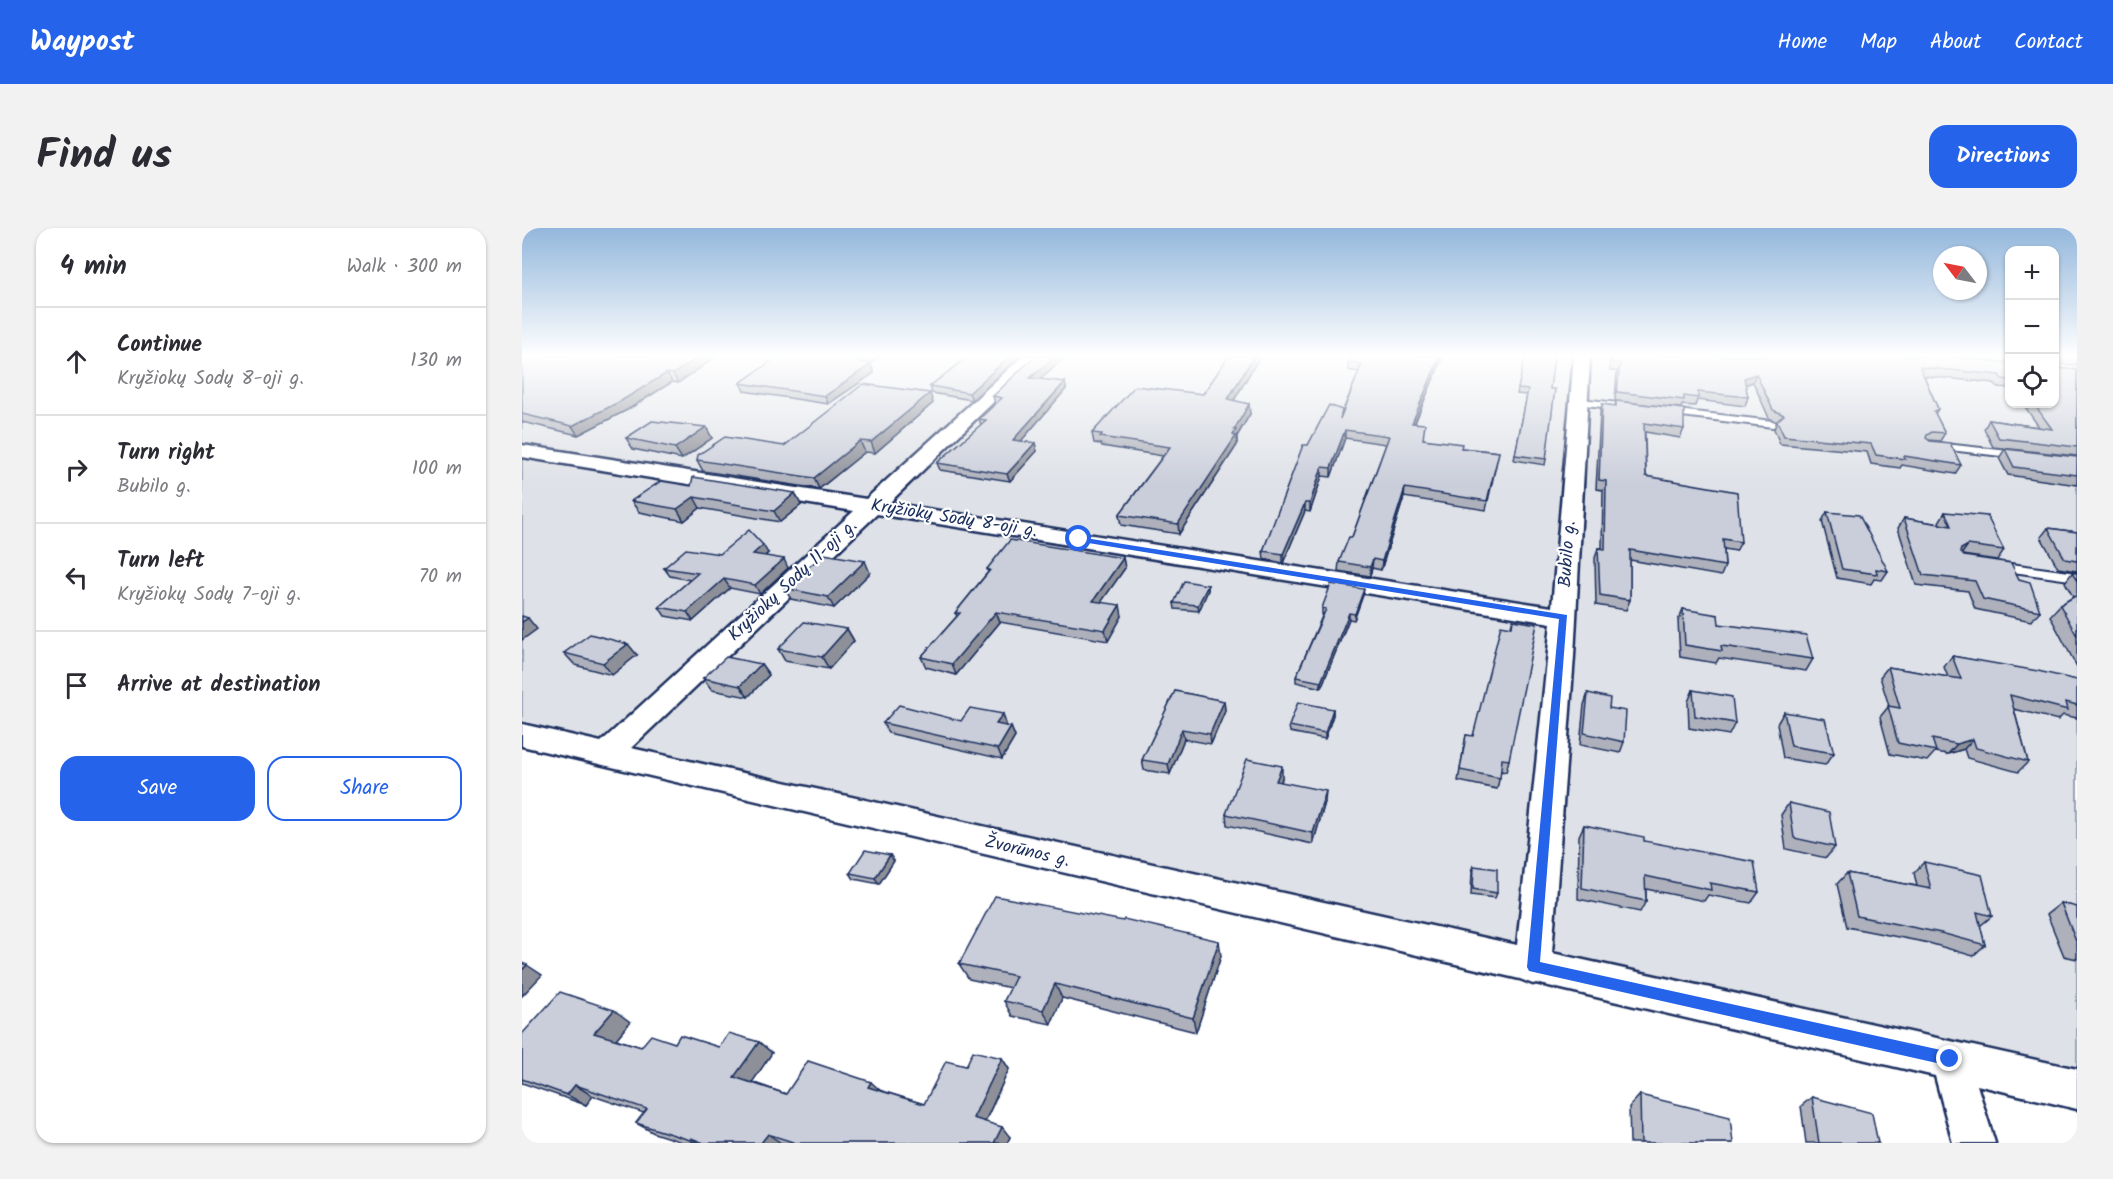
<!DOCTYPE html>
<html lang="en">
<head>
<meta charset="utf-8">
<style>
  body { margin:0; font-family:Kalam,sans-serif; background:#f2f2f3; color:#2b2b33 }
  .controls { position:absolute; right:18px; top:18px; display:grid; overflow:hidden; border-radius:12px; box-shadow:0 2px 4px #0004 }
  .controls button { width:54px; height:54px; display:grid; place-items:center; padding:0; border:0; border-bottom:2px solid #e1e1e2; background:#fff; color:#2b2b33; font:30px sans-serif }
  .compass { position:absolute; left:1411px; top:18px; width:54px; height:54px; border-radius:50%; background:#fff; box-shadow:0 2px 4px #0004; rotate:302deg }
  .stop { position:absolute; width:18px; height:18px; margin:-14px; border:4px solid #2563eb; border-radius:50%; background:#fff }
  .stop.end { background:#2563eb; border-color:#fff; box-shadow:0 2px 6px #0008 }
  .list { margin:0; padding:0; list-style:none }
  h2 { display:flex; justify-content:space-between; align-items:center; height:78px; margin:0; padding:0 24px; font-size:26px }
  h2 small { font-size:20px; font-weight:400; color:#7c7c81 }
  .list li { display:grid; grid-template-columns:39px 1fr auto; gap:18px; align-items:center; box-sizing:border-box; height:108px; padding:0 24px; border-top:2px solid #e1e1e2 }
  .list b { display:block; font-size:22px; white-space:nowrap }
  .list p { margin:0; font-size:20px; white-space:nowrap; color:#7c7c81 }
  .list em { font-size:20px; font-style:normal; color:#7c7c81 }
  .actions { display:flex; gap:12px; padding:18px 24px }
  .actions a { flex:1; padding:14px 0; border:2px solid #2563eb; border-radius:18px; text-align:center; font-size:21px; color:#2563eb }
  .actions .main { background:#2563eb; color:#fff }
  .icon { flex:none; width:33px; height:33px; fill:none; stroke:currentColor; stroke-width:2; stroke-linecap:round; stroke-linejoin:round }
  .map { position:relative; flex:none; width:1555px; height:915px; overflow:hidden; border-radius:18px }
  header { display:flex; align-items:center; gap:36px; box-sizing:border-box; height:84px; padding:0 30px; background:#2563eb; color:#fff }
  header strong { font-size:28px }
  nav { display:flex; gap:33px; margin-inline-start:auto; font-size:21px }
  .intro { display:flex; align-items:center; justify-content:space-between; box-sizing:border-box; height:144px; padding:0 36px }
  h1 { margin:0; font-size:42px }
  .button { padding:15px 27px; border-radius:18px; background:#2563eb; color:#fff; font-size:21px; font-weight:700 }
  main { display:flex; gap:36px; padding:0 36px }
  aside { flex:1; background:#fff; border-radius:18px; box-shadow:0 2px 4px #0004 }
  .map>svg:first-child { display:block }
</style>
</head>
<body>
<header>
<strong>Waypost</strong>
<nav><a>Home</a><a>Map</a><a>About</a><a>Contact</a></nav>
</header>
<div class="intro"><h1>Find us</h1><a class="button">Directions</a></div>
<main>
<aside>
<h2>4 min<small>Walk · 300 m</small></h2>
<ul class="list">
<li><svg class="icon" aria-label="ahead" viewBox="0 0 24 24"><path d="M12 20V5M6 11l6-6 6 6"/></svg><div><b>Continue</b><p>Kryžiokų Sodų 8-oji g.</p></div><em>130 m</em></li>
<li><svg class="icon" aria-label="right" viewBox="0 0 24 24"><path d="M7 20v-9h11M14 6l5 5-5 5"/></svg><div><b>Turn right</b><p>Bubilo g.</p></div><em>100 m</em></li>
<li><svg class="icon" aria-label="left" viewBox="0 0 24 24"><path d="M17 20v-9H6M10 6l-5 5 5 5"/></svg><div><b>Turn left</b><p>Kryžiokų Sodų 7-oji g.</p></div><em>70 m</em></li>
<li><svg class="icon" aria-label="arrive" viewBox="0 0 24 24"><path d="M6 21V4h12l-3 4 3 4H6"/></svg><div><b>Arrive at destination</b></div></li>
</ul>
<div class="actions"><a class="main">Save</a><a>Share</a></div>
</aside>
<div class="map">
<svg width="1555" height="915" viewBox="0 0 1555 915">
  <rect width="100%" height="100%" fill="#fff"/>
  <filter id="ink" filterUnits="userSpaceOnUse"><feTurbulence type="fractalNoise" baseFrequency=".0167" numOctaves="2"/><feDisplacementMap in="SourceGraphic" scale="12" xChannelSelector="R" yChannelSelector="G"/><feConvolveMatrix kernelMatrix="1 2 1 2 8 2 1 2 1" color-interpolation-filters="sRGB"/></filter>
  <g filter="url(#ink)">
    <path fill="#dee1e7" stroke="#7c88a2" stroke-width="1.5" d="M0,128H1487L1488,176H1532L1533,128H1555V850L0,497Z"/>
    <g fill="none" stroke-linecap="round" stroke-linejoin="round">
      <defs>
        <g id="service">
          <path d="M1058,171L1097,175L1102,178L1097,181L1055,176V172Z"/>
          <path d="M1146,181L1251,193L1256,196L1251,199L1143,186L1141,184Z"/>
          <path d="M1414,215L1496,224L1501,227L1496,230L1411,220L1409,218Z"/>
          <path d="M1474,334L1555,345V353L1470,341L1468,338L1470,335Z"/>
        </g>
        <path id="minor" d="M501,128H519L367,275L1030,379L1052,128H1068L1052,428L1030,725L1555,841V881L1455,857L1473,915H1431L1413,848L1014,755L1011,756L998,751L0,518V496L79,514L332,283L0,229V217L344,271ZM355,286L1029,395L995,717L109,520Z"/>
      </defs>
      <use href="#service" stroke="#1b2f5e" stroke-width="4"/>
      <use href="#minor" stroke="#1b2f5e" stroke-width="5"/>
      <use href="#service" fill="#fff" fill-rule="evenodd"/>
      <use href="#minor" fill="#fff" fill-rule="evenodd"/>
    </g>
    <g fill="#aeb1bb" stroke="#1b2f5e" stroke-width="1.5">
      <path d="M0,128H195L156,155L150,154L105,182L56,207L0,194Z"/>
      <path d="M257,128H358L347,136L352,145L306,176L222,163L218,155Z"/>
      <path d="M447,128L450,172L410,165L408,158Z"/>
      <path d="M707,128H738L712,172L728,186L715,208V217L657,306L599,297L597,287L641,228L580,218L579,216L572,215L570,205L681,166Z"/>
      <path d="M921,128L893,195L901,211L940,220L977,224L964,282L882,269L859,342L850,340L848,348L816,343L817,334L830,309L864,216L823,210L809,249L800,248L788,284L783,283L761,335L742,331L741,323L786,217L819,187L837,144L826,142V134Z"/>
      <path d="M1003,128L1028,161L1024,231L1023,237L992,232L1005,167L995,166Z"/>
      <path d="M1088,128H1419L1488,135V160L1475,159L1472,155L1402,148L1416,181L1413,186L1423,205L1418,213L1407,212L1439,237L1433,246L1380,237L1378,240L1349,236L1345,224L1258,216L1252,201L1255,194L1247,190L1231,154L1223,157L1226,169L1223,178L1175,172L1173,178L1160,177L1159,180L1093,173L1095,143H1088Z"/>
      <path d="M1533,128H1555V137L1536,136V140L1555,142V228L1471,219L1462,201L1467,192L1517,199L1501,176H1533Z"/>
      <path d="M517,151L543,154L544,161L499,213L515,223L488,253L418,242L415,235L459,197L457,191L473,176L471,168Z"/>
      <path d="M1094,173L1162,201L1158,210L1123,204L1124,248L1219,314L1214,323L1202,321L1203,338L1199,348L1108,332V372L1104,382L1074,377L1073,330L1076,320H1080L1081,262L1074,261L1078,185L1080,176L1093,178Z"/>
      <path d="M411,175L353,225L343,224L297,261L181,243L175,232L262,218Z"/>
      <path d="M184,199L190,210L160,231L111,221L104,210Z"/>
      <path d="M1483,221L1555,229V257L1486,247L1477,230Z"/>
      <path d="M169,258L273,265L279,277L258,294L178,280L162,293L117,284L109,273Z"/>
      <path d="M1305,284L1366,343L1360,352L1352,351L1349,356L1315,350L1300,293Z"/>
      <path d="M1423,284L1482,322L1475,332L1440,327L1442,328L1497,351L1518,383L1509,393L1453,381L1446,363L1394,357L1376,300L1382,290L1418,296L1417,294Z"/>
      <path d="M1526,300L1555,304V343L1536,340L1519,309Z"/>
      <path d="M246,325L243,328L266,340L238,366L208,360L171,393L143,388L137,379L168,352L148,348L142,340L198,326Z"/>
      <path d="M601,330L603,340L579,374L600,388L586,413L478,394L434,447L404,439L399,429L435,388L433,385L466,344L465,341Z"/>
      <path d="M348,345L312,380L269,371L262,360Z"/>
      <path d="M1550,345H1555V439L1528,388L1538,377L1551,369L1543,354Z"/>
      <path d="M686,357V362L677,383L653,381L652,375Z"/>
      <path d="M841,367L832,392L827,391L799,460L774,454V449L801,386H800V380Z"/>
      <path d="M1161,381L1197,396L1291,431L1284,443L1197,430L1194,435L1158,429L1156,393Z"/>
      <path d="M991,392L987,532L984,544L979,543L975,561L936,553L944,507L951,508Z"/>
      <path d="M325,401L332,413L307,441L263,433L256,421Z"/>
      <path d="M42,425L115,427L90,447L53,437Z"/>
      <path d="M1430,428L1555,452V490L1541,487L1536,492L1492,481L1506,534L1496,544L1445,530L1442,521L1426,526L1413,524L1405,533L1368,526L1358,489L1367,478L1358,449L1366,439L1426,449L1422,439Z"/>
      <path d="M239,436L247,447L226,469L190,462L181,450Z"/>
      <path d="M1171,462L1213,495L1207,507L1167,500L1166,474Z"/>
      <path d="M653,463L702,473L703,483L689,516L662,511L648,546L622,542L620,532Z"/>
      <path d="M1066,465L1087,480L1102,514L1098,525L1058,517L1062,477Z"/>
      <path d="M811,481V487L803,511L768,504L767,498Z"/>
      <path d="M1262,484L1312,525L1303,537L1261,530L1255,496Z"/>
      <path d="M361,495L484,496V498L489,499L493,509L480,531L366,505Z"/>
      <path d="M760,550L759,554L803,574L791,616L705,597L704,586Z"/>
      <path d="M1267,575L1313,619L1304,630L1264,621L1259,587Z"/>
      <path d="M1062,597L1122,613L1237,664L1229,675L1186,667L1182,673L1124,661V673L1118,684L1056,671L1057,608Z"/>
      <path d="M368,627L372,633L357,656L332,651L328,645Z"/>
      <path d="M1402,634L1470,688L1458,698L1463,717L1451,728L1407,715L1325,699L1315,656L1325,645L1395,658L1392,645Z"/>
      <path d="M952,638L975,665L973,670L949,667L950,643Z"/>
      <path d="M1539,675L1555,679V731L1542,728L1525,686Z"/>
      <path d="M699,728L674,804L540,770L529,796L490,788L482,773L489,760L447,751L437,736Z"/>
      <path d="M108,794L94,811L119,819L153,815L197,819L237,814L250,825L230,854L264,866L357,862L402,876L444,838L480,830L487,841L463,894L488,909L485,915H163L132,905L114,895L122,885L71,868L64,877L0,855V806Z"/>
      <path d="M1118,867L1211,915H1108L1107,879Z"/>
      <path d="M1290,869L1356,915H1284L1279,878Z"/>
    </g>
    <g fill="#8d9099" stroke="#1b2f5e" stroke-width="1.5">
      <path d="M178,128H195L156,155L151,146Z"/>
      <path d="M343,128H358L338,142L335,134Z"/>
      <path d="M488,128H498L450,172L447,165Z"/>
      <path d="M534,128H544L510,158L508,150Z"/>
      <path d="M732,128H738L707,181L706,171Z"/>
      <path d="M918,128H921L889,203L890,195Z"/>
      <path d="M349,136L352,145L306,176L303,168Z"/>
      <path d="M145,145L150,154L105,182L56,207L50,198Z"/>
      <path d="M1234,146L1231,154L1218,158L1222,150Z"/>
      <path d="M543,154L544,161L493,220L491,212Z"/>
      <path d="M408,165L411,175L353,225L349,214Z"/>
      <path d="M727,176L728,186L715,208V217L657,306L656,296Z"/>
      <path d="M184,199L190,210L160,231L153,220Z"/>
      <path d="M823,202V210L809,249V240Z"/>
      <path d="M338,213L343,224L297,261L292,250Z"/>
      <path d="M513,215L515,223L488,253L485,246Z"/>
      <path d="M800,239V248L788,284V275Z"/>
      <path d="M883,260L882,269L859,342L860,333Z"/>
      <path d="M273,265L279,277L258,294L252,283Z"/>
      <path d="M172,269L178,280L162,293L155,281Z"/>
      <path d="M783,275V283L761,335V326Z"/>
      <path d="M241,317L246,325L236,334L231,326Z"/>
      <path d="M1446,317L1439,327L1432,331L1439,321Z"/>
      <path d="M601,330L603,340L573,383L571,373Z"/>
      <path d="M262,331L266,340L238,366L233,357Z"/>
      <path d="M851,331L850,340L848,348V339Z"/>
      <path d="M343,333L348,345L312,380L306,369Z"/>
      <path d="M202,351L208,360L171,393L165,384Z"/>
      <path d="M686,357V362L677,383L676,377Z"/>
      <path d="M842,361L841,367L832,392L833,386Z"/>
      <path d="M598,377L600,388L586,413L583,402Z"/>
      <path d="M474,384L478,394L434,447L430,436Z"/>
      <path d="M827,385V391L799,460V454Z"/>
      <path d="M6,390L15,401L0,412V394Z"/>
      <path d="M325,401L332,413L307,441L300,429Z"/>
      <path d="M106,416L115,427L90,447L81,435Z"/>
      <path d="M239,436L247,447L226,469L218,458Z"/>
      <path d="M702,473L703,483L689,516L688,506Z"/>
      <path d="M811,481V487L803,511V505Z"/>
      <path d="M481,486L484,496L478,506L474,496Z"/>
      <path d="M489,499L493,509L480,531L476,521Z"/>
      <path d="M660,501L662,511L648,546L646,536Z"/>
      <path d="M1451,511L1442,521L1426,526L1435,516Z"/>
      <path d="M760,538V550L755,564L754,553Z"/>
      <path d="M804,563L803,574L791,616V605Z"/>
      <path d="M368,627L372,633L357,656L353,650Z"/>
      <path d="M697,713L699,728L674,804L671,790Z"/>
      <path d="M5,737L20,747L0,768V742Z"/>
      <path d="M533,756L540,770L529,796L521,782Z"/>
      <path d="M92,782L108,794L90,816L72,805Z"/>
      <path d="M237,814L250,825L227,859L212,849Z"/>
      <path d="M480,830L487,841L460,900L451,890Z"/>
      <path d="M349,854L360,864L346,859Z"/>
      <path d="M53,857L71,868L64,877L45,867Z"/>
      <path d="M480,899L488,909L485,915H472Z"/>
      <path d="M246,906L259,915H239Z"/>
      <path d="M169,910L177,915H173L168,912Z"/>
    </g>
    <g fill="#caceda" stroke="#1b2f5e" stroke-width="1.5">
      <path d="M0,128H178L151,146L145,145L99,173L50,198L0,186Z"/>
      <path d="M257,128H343L335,134L349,136L303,168L218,155Z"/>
      <path d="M447,128H488L447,165L408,158Z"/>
      <path d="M513,128H534L508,150L543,154L491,212L513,215L485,246L415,235L464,192L457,191L480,170L471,168Z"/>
      <path d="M707,128H732L706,171L727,176L712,202H714L711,207L714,208L656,296L597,287L648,219L578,209L580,206L570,205L613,158L681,166Z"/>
      <path d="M830,128H918L890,195L903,196L901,211L940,216L939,220L977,224L965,273L883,260L860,333L851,331L848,339L817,334L827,309H830L867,208L823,202L809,240L800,239L788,275H783L761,326L741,323L781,217H786L807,177L820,182L818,191L840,136L826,134Z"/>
      <path d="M1003,128H1032L1028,161H1033L1024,231L993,227L1006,162L996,161Z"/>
      <path d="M1090,128H1419L1488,135V152L1480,151L1477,147L1398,139L1416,181L1412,183L1423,205L1410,204L1405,207L1404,210L1408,213L1428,215L1439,237L1382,228L1383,231L1354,227L1349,216L1262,208L1255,193L1262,187L1251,182L1234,146L1222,150L1226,169L1176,164V170L1162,168V172L1095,164L1098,135H1090Z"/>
      <path d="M1533,128H1536V140L1555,142V219L1477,210L1467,192L1530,201L1512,176H1533Z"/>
      <path d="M341,156L408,165L349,214L338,213L292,250L175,232L176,227L203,209L262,218Z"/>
      <path d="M1094,173L1162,181V201L1122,195L1124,248L1215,264L1219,314L1201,311L1203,338L1108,322V372L1078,367L1076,320L1083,321L1084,253L1077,252L1080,176L1094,178Z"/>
      <path d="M130,193L184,199L153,220L104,210Z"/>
      <path d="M1483,221L1555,229V247L1492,239Z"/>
      <path d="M171,249L273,265L252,283L172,269L155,281L109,273L139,253L169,258Z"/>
      <path d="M1305,284L1337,287L1366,343L1354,341L1355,346L1320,341Z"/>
      <path d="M1423,284L1465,288L1482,322L1446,317L1439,321L1438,324L1442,328L1489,335L1497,351L1508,354L1518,383L1461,371L1453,353L1401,347L1382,290L1429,298Z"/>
      <path d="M1526,300L1555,304V333L1543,331Z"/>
      <path d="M227,302L241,317L231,326L262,331L233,357L202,351L165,384L137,379L176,345L142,340L164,321L198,326Z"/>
      <path d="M488,312L601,330L571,373L598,377L583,402L474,384L430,436L399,429L438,385H433L468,342L465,341Z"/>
      <path d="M302,326L343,333L306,369L262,360Z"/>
      <path d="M1550,345H1555V353Z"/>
      <path d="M662,353L686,357L676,377L652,375Z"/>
      <path d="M809,356L842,361L833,386L827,385L799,454L774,449L804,381L800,380Z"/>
      <path d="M1555,367V408L1538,377Z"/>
      <path d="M1161,381L1196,387L1197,396L1284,407L1291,431L1199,418L1200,423L1163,417Z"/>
      <path d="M0,388L6,390L0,394Z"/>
      <path d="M991,392L1015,396L987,532L980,531L978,550L938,542L944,507L951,508L979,397L990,399Z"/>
      <path d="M282,394L325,401L300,429L256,421Z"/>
      <path d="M68,406L106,416L81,435L42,425Z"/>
      <path d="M1430,428L1516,443L1555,452V477L1544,474L1546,482L1488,467L1506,534L1454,520L1451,511L1435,516L1410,511L1414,523L1376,515L1366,478L1378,480L1366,439L1439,451Z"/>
      <path d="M204,429L239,436L218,458L181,450Z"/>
      <path d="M1171,462L1210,469L1213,495L1173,488Z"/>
      <path d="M653,463L702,473L688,506L660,501L646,536L620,532Z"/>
      <path d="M1066,465L1088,470L1087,480L1104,483L1102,514L1062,505Z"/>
      <path d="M776,474L811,481L803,505L767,498Z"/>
      <path d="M377,477L439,493L448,480L481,486L474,496L489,499L476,521L361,495Z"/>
      <path d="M1262,484L1303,491L1312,525L1269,518Z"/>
      <path d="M725,531L760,538L754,553L804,563L791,605L704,586Z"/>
      <path d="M1267,575L1307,584L1313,619L1272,610Z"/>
      <path d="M1062,597L1122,609V613L1232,634L1237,664L1188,655L1189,662L1123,648L1124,673L1060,660Z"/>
      <path d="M343,622L368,627L353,650L328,645Z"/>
      <path d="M1402,634L1460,647L1470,688L1455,684L1463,717L1419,705L1335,688L1325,645L1409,661Z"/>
      <path d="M952,638L975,641V665L951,661Z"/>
      <path d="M473,668L601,693L602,691L697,713L671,790L533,756L521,782L482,773L494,748L437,736Z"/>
      <path d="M1539,675L1555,679V716Z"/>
      <path d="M0,735L5,737L0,742Z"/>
      <path d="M38,764L92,782L72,805L119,819L129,807L153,815L158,807L197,819L207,805L237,814L212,849L264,866L286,833L349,854L346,859L402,876L424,833L444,838L451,823L480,830L451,890L480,899L472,915H274L246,906L239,915H182L169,910L168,912L114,895L125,881L53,857L45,867L0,851V806Z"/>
      <path d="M1118,867L1208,889L1211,915H1119Z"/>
      <path d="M1290,869L1350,885L1356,915H1297Z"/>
    </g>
  </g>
  <linearGradient id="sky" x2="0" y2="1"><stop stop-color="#93b7dc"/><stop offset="0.5" stop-color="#fff"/><stop offset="1" stop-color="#fff" stop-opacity="0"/></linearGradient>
  <rect width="1555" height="256" fill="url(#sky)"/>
  <path fill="#2563eb" d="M557,309L1045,387L1018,734L1428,824L1433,826L1435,831L1433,835L1428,838L1007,743L1005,739L1037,391L554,313L553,311Z"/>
  <g text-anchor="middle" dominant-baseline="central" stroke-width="4.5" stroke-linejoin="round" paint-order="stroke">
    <g font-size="18" fill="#1b2f5e" stroke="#fff">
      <text transform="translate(432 291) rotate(9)">Kryžiokų Sodų 8-oji g.</text>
      <text transform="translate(1046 326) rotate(-86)">Bubilo g.</text>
      <text transform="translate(271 353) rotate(-43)">Kryžiokų Sodų 11-oji g.</text>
      <text transform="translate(505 624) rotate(13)">Žvorūnos g.</text>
    </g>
  </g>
</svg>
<div class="controls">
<button>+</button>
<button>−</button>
<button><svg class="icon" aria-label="locate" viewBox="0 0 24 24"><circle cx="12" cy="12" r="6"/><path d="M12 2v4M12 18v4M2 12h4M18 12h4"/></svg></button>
</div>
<svg class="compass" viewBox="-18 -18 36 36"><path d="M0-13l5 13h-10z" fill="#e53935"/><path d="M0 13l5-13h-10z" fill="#7c7c81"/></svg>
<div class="stop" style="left:557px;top:311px"></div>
<div class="stop end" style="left:1428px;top:831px"></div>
</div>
</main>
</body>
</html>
